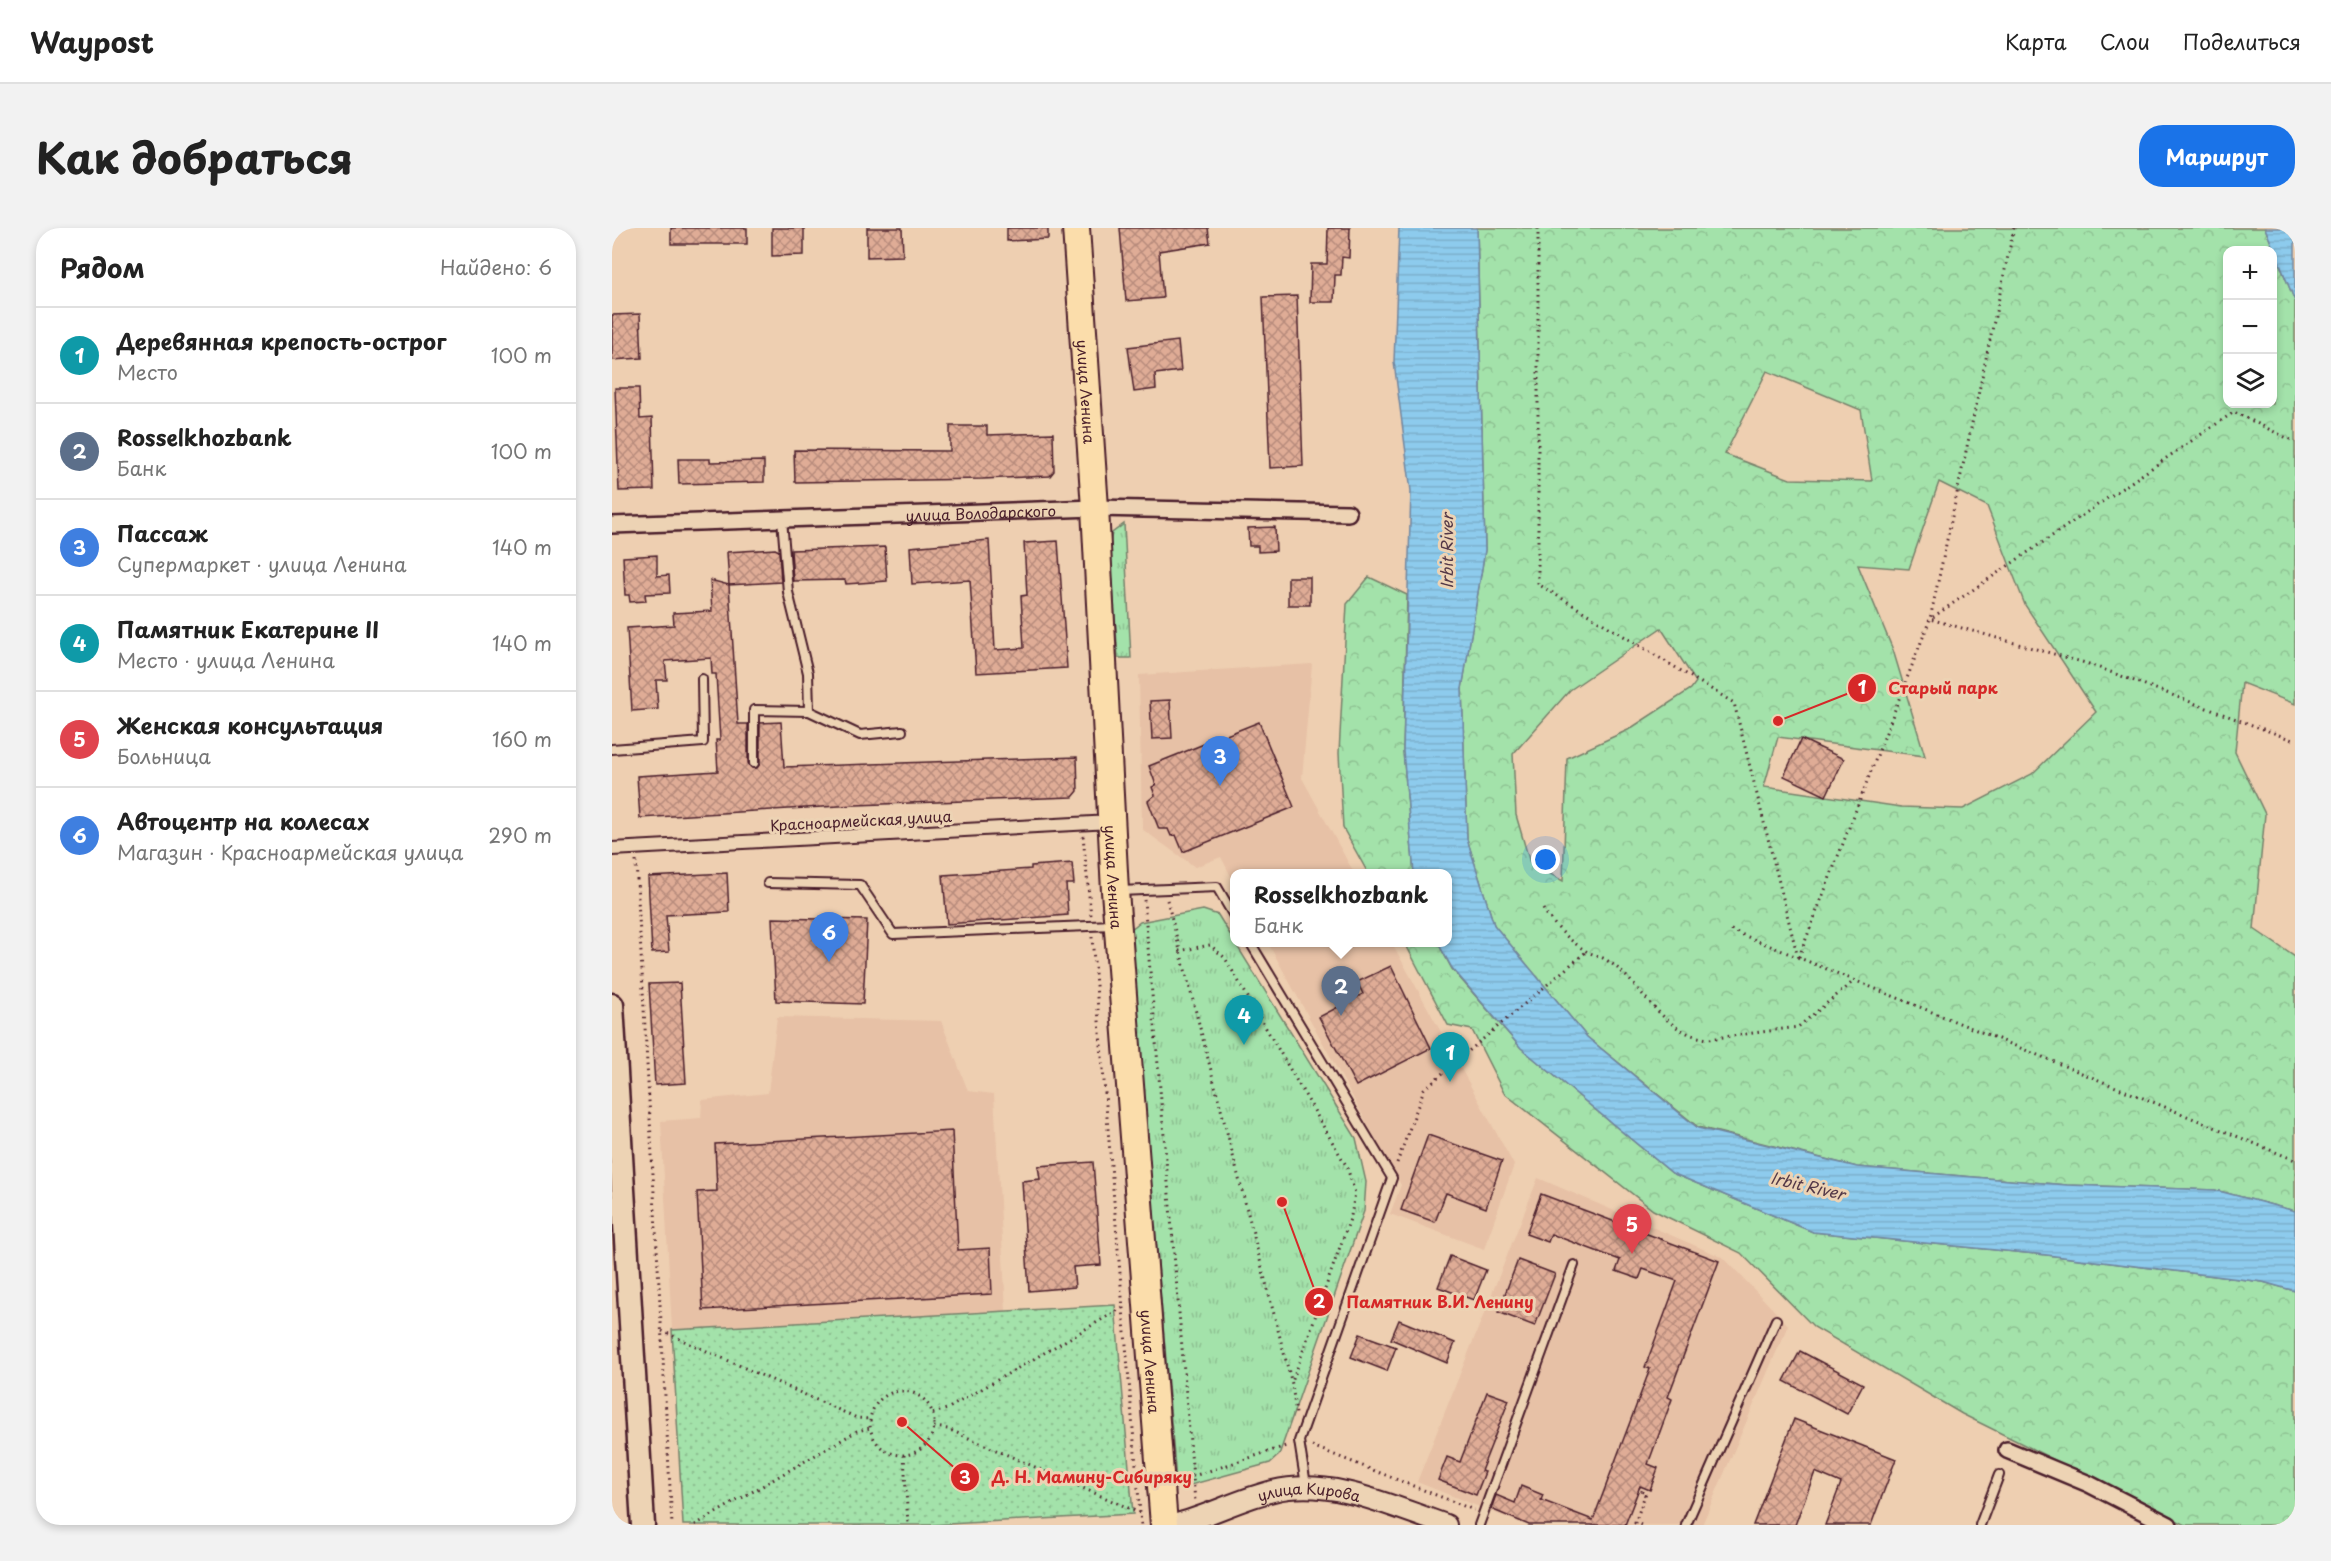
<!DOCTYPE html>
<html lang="ru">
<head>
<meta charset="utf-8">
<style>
  body { margin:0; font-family:"Playpen Sans",sans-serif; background:#f2f2f2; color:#222 }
  .controls { position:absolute; right:18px; top:18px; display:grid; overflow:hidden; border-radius:12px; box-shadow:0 3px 9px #0003 }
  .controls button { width:54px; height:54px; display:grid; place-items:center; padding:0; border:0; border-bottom:2px solid #e0e0e0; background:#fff; color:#222; font:30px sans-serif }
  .you { position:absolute; left:934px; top:632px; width:21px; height:21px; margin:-15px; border:4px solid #fff; border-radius:50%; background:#1a73e8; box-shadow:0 0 0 9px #1a73e833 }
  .badge { display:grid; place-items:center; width:39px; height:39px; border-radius:50%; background:#1a73e8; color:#fff; font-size:20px; font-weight:700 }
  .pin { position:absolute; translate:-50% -50px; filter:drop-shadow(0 2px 3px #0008) }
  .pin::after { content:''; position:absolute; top:32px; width:21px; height:18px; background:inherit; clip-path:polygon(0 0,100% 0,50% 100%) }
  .popup { position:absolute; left:618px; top:641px; width:222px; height:78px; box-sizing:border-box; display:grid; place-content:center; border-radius:12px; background:#fff; filter:drop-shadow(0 2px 4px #0005); font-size:20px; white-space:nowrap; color:#767676 }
  .popup b { font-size:22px; color:#222 }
  .popup::after { content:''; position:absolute; left:50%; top:100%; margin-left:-12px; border:12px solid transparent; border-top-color:#fff }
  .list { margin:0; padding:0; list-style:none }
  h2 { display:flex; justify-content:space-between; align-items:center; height:78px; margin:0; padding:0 24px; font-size:26px }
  h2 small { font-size:20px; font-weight:400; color:#767676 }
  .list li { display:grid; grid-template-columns:39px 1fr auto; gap:18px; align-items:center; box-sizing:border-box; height:96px; padding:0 24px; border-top:2px solid #e0e0e0 }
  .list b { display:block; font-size:22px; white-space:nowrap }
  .list p { margin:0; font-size:20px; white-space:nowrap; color:#767676 }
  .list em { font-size:20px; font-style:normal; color:#767676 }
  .icon { flex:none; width:33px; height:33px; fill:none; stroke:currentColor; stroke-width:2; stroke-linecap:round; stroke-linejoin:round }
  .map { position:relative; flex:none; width:1683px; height:1297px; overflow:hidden; border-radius:24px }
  header { display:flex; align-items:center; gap:36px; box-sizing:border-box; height:84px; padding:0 30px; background:#fff; border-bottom:2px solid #e0e0e0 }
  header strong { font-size:28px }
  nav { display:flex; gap:33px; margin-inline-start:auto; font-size:21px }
  .intro { display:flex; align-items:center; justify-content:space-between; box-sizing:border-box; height:144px; padding:0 36px }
  h1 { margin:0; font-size:42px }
  .button { padding:15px 27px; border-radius:24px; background:#1a73e8; color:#fff; font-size:21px; font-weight:700 }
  main { display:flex; gap:36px; padding:0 36px }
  aside { flex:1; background:#fff; border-radius:24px; box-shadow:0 3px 9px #0003 }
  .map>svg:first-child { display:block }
</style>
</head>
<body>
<header>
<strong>Waypost</strong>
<nav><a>Карта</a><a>Слои</a><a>Поделиться</a></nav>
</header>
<div class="intro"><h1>Как добраться</h1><a class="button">Маршрут</a></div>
<main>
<aside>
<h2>Рядом<small>Найдено: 6</small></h2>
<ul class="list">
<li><span class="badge" style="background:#0f9aa8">1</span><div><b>Деревянная крепость-острог</b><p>Место</p></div><em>100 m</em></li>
<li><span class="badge" style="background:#5c6f8a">2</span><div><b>Rosselkhozbank</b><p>Банк</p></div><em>100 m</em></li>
<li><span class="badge" style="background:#3f7fe0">3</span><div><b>Пассаж</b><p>Супермаркет · улица Ленина</p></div><em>140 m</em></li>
<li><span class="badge" style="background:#0f9aa8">4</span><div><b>Памятник Екатерине II</b><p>Место · улица Ленина</p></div><em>140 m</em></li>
<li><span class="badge" style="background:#e0444e">5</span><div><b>Женская консультация</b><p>Больница</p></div><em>160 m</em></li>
<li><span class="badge" style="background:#3f7fe0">6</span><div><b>Автоцентр на колесах</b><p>Магазин · Красноармейская улица</p></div><em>290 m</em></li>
</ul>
</aside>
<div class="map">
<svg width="1683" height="1297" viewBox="0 0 1683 1297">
  <defs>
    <pattern id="grass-tufts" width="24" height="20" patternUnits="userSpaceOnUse" patternTransform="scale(1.5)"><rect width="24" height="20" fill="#a3e2aa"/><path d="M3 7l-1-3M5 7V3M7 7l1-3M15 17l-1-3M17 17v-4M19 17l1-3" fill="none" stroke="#8ec192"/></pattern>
    <pattern id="forest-crowns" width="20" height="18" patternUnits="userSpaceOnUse" patternTransform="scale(1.5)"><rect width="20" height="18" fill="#a3e2aa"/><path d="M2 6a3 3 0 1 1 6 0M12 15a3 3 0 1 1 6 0" fill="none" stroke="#8ec192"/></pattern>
    <pattern id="park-dots" width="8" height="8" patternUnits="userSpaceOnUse" patternTransform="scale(1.5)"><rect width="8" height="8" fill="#a3e2aa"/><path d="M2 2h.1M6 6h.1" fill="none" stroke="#8ec192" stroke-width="1.8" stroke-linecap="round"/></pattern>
    <pattern id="water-rules" width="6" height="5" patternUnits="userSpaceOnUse" patternTransform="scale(1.5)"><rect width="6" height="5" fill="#8dcbed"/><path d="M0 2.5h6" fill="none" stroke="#7baecb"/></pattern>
    <pattern id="building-cross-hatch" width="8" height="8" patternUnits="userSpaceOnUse" patternTransform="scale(1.5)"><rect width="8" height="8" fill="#dfac96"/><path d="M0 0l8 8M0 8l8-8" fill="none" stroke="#b78b7b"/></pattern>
  </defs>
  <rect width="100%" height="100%" fill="#eecfb1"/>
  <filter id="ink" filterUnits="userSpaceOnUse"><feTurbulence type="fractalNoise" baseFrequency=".0167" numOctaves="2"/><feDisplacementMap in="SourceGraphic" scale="12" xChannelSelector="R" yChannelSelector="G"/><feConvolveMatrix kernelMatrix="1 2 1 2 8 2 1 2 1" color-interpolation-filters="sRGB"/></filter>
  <g filter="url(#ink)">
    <g fill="#e7c1a6">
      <path d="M700,436L690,550L742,645L622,646V654L609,629L583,639L530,601L527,447Z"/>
      <path d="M656,715H780L902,937L872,1021L778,986L789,957Z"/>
      <path d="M165,789L329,793L356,863L382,866L394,1083L60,1102L49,893L89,890L90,872L156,865Z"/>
      <path d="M926,950L1112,1030L1176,1097L1090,1297H913L805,1254Z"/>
    </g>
    <g fill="url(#grass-tufts)" stroke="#76806a" stroke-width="1.5">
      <path d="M512,296L519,430H506L498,315L500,305Z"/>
      <path d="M591,682L606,687L744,910L754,954L752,983L667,1227L658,1235L571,1259L564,1252L518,702L528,694Z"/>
    </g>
    <g fill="url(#forest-crowns)" stroke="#76806a" stroke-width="1.5" fill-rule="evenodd">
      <path d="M865,0H1653L1683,73V476L1630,455L1623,524L1653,586L1642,701L1683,729V983L1603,962L1455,957L1245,939L1086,899L975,809L882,697L855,611L850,461L873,322ZM1616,22H1660V176H1616ZM1155,143L1249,182L1260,253L1178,251L1113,226ZM1327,254L1375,278L1413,377L1484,484L1420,546L1351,581L1289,579L1152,559L1166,509L1313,528L1281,422L1246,337L1297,341ZM1049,400L1084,454L1079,461L1016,502L955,530L951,653L918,635L904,587L901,526L958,462Z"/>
      <path d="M757,349L795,367L791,523L802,645H756L731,600L727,525L735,376Z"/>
      <path d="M793,715H826L840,741L909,820L1060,945L1201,1004L1435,1027L1651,1054L1683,1063V1297H1574L1350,1186L1202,1099L1129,1025L1041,982L892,865L860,802L836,797Z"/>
    </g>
    <path fill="url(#park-dots)" stroke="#76806a" stroke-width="1.5" d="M503,1077L521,1286L318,1297H71L60,1102Z"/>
    <g fill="url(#water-rules)" stroke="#72869f" stroke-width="1.5">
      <path d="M787,0H865L873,322L850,461L855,611L882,697L975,809L1086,900L1245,939L1455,957L1603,962L1683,983V1063L1651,1054L1435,1027L1201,1004L1060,945L909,820L840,740L826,715L836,714V646L802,645L791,523L799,263L782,134Z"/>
      <path d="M1653,0H1683V73Z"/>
    </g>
    <g fill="url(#building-cross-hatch)" stroke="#4a1f2b" stroke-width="1.5">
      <rect x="59" y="0" width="76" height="16"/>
      <path d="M160,0H192V27L160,28Z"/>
      <path d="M255,0H290L291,28L255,29Z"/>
      <path d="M395,0H436V11L395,13Z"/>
      <path d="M508,0H596L598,15L547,23L551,70L514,73Z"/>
      <path d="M716,0H738L737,30L730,29L729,47H723L722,74H698L699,36H715Z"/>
      <path d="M685,68L691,238L658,240L651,69Z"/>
      <path d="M28,86L30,130L0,132V87Z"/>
      <path d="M566,113L569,143L543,146L544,161L522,164L516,119Z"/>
      <path d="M3,160H27L28,191L40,190L42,262L7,263Z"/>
      <path d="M338,198H375V207L441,205L442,243L438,248L371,251L183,254L182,222L338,223Z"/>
      <path d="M66,231H98V234L152,233V254L67,256Z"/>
      <path d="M663,299L664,323L646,324V318H637L636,300Z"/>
      <path d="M377,312L383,422L412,420L409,368L415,367L412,315L446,313L455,440L364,445L358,352L300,356L298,319Z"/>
      <path d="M273,319L275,353L234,356L233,352L181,353L179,322Z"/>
      <path d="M163,321L167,323L169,354L117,357L115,324Z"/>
      <path d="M45,327V348L57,347L58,365L33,366L34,373L18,374L17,367H13L11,329Z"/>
      <rect x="676" y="349" width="22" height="28"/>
      <path d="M98,352L117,357L126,496H136V535L140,540H145L148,536V495L169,494L172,539L465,529L466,563L461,569L244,577L28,590L25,548L106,543L104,512H108L104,446H100L99,430L53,433L55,452H44L46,481L20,483L15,400L62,397L61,385L100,383Z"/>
      <path d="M558,472L560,510L540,511L538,473Z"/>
      <path d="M647,494L682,579L571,624L564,607L559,608L556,601H547L536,573L543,567L540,559L544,557L537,538Z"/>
      <path d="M1189,511L1232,531L1214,568L1172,548Z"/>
      <path d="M460,635L462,656H454L456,687L335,696L331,647L419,641V638Z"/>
      <path d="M115,645L117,684L54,687L57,724L40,725L36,649Z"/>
      <path d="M160,690L255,692L251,776L164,773Z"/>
      <path d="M779,738L819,820L744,858L707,789L751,766L745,754Z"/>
      <path d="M68,755L74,855L43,857L37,756Z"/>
      <path d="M340,903L346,1022L378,1020L380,1066L91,1082L85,964L105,963L103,916Z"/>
      <path d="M816,907L890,933L874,980L834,965L823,994L789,982Z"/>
      <path d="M481,934L489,1037L461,1039L463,1059L417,1063L410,953L428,951L426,938Z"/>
      <path d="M929,966L1107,1033L1056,1169L1060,1171L1036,1236L1046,1240L1038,1262L1028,1258L1013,1297H917L879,1281L884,1267L903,1275L909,1258L931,1267L929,1272L981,1292L1038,1141L1033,1139L1065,1053L1031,1041L1027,1051L1004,1043L1008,1032L939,1006L936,1014L914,1006Z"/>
      <path d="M838,1028L874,1042L862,1072L826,1059Z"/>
      <path d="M906,1032L943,1046L923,1098L886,1084Z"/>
      <path d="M787,1092L843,1115L835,1135L779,1111Z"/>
      <path d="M748,1106L784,1119L775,1143L739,1129Z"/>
      <path d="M1188,1123L1251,1156L1235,1186L1172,1153Z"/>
      <path d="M875,1164L897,1172L869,1243L873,1244L864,1267L826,1252L835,1229L848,1234Z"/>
      <path d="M1182,1191L1284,1231L1259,1297H1213L1229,1255L1203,1244L1183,1297H1141Z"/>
    </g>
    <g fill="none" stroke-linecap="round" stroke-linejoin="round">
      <defs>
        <g id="service">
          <path d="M197,483L248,507L290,503"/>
          <path d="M0,521L91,514L90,451"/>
          <path d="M142,535V482L197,483L196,445L176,364L170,291"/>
          <path d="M156,655L248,657L281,706L501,697"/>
          <path d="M507,663L605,659L622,688"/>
          <path d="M638,714L780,950L687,1213L694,1257"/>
          <path d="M867,1297L962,1037"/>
          <path d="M1074,1297L1164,1092"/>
          <path d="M1368,1297L1387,1247"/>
        </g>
        <path id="pedestrian" d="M0,621L499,594"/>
        <g id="minor">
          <path id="s1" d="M0,297L483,280L736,285"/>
          <path d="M1395,1222L1477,1256L1557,1297"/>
        </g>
        <g id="tertiary">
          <path id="s2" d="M561,1297C595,1289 627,1271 661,1263C719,1249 779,1278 834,1297"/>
        </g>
        <path id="secondary" d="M0,777L31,1297"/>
        <g id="primary">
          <path id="s3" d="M464,0L483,280L503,663L552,1297"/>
        </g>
      </defs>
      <use href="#service" stroke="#4a1f2b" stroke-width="12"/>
      <use href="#pedestrian" stroke="#4a1f2b" stroke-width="16"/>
      <use href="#minor" stroke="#4a1f2b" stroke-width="20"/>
      <use href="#tertiary" stroke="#4a1f2b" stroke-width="24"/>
      <use href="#secondary" stroke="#4a1f2b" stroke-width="27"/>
      <use href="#primary" stroke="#4a1f2b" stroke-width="30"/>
      <g stroke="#4a1f2b" stroke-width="3" stroke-dasharray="1.5 4.5" stroke-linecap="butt">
        <path d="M926,0V356L1122,475L1186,730"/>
        <path d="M1402,0L1318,391L1477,436L1683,513"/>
        <path d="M471,608L479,688"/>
        <path d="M24,633L60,1297"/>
        <path d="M532,672L583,1273"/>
        <path d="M555,672L680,1156L684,1186"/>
        <path d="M931,681C942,698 958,713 974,723C981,727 989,728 996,733C1031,756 1049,806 1097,811L1186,799L1242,753"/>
        <path d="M1119,702L1683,932"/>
        <path d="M480,709L529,1297"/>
        <path d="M567,723L598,717L613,730L735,939L743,965L739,988L680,1154"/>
        <path d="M1187,729L1318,391L1622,184L1683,214"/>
        <path d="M785,935L812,861L975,723"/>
        <path d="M50,1103L245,1190L258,1191"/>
        <circle cx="290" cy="1195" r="32"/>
        <path d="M321,1185L335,1181L510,1080"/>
        <path d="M322,1199L336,1201L528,1285"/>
        <path d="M700,1218L862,1282"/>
        <path d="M292,1227L296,1297"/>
        <path d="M569,1252L677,1217"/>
        <path d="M1027,1259L1031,1261L1029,1265L1033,1267L1023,1295L1029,1297"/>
        <path d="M1033,1267L1035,1261"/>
        <path d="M83,1297L245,1203L258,1200"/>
      </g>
      <use href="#service" stroke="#edd3b4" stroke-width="8"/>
      <use href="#pedestrian" stroke="#edd3b4" stroke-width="12"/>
      <use href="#minor" stroke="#edd3b4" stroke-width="15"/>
      <use href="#tertiary" stroke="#edd3b4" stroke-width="20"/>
      <use href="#secondary" stroke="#edd3b4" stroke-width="22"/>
      <use href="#primary" stroke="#fbddab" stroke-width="26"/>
    </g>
  </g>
  <g text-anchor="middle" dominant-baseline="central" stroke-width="6" stroke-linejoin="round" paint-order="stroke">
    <g font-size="15" fill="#4a1f2b" stroke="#edd3b4">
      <text stroke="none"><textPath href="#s3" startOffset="164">улица Ленина</textPath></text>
      <text stroke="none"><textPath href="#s1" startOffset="369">улица Володарского</textPath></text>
      <text transform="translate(249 592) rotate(-3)">Красноармейская улица</text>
      <text stroke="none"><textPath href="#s3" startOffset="650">улица Ленина</textPath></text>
      <text stroke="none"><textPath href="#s3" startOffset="1136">улица Ленина</textPath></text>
      <text stroke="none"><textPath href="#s2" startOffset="142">улица Кирова</textPath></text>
    </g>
    <g font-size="16" font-style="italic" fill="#543948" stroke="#edd3b4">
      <text transform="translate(834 323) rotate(-90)">Irbit River</text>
      <text transform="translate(1196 957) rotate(13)">Irbit River</text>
    </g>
  </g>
  <path fill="none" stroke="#d62828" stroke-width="2" d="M1166 493L1250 460M670 974L707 1074M290 1194L353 1249"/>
  <g fill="#d62828" stroke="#edd3b4" stroke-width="2">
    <circle cx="1166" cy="493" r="6"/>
    <circle cx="670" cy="974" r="6"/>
    <circle cx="290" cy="1194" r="6"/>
    <circle cx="1250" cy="460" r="15"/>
    <circle cx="707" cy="1074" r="15"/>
    <circle cx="353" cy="1249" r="15"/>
  </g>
  <g font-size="18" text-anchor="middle" font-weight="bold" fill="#fff">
    <text x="1250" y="466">1</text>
    <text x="707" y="1080">2</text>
    <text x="353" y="1256">3</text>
  </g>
  <g font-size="16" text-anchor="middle" font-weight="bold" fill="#d62828" stroke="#edd3b4" stroke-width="6" stroke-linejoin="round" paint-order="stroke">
    <text x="1331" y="466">Старый парк</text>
    <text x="828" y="1080">Памятник В.И. Ленину</text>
    <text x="480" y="1255">Д. Н. Мамину-Сибиряку</text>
  </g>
</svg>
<div class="controls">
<button>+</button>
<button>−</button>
<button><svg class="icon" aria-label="layers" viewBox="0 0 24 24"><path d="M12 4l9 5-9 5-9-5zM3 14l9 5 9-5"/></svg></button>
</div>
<div class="you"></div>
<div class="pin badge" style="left:838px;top:854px;background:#0f9aa8">1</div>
<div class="pin badge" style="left:729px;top:788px;background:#5c6f8a">2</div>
<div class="popup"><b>Rosselkhozbank</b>Банк</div>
<div class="pin badge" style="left:608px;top:558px;background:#3f7fe0">3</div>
<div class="pin badge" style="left:632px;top:817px;background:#0f9aa8">4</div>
<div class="pin badge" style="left:1020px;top:1026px;background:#e0444e">5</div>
<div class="pin badge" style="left:217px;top:734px;background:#3f7fe0">6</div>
</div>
</main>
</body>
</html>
